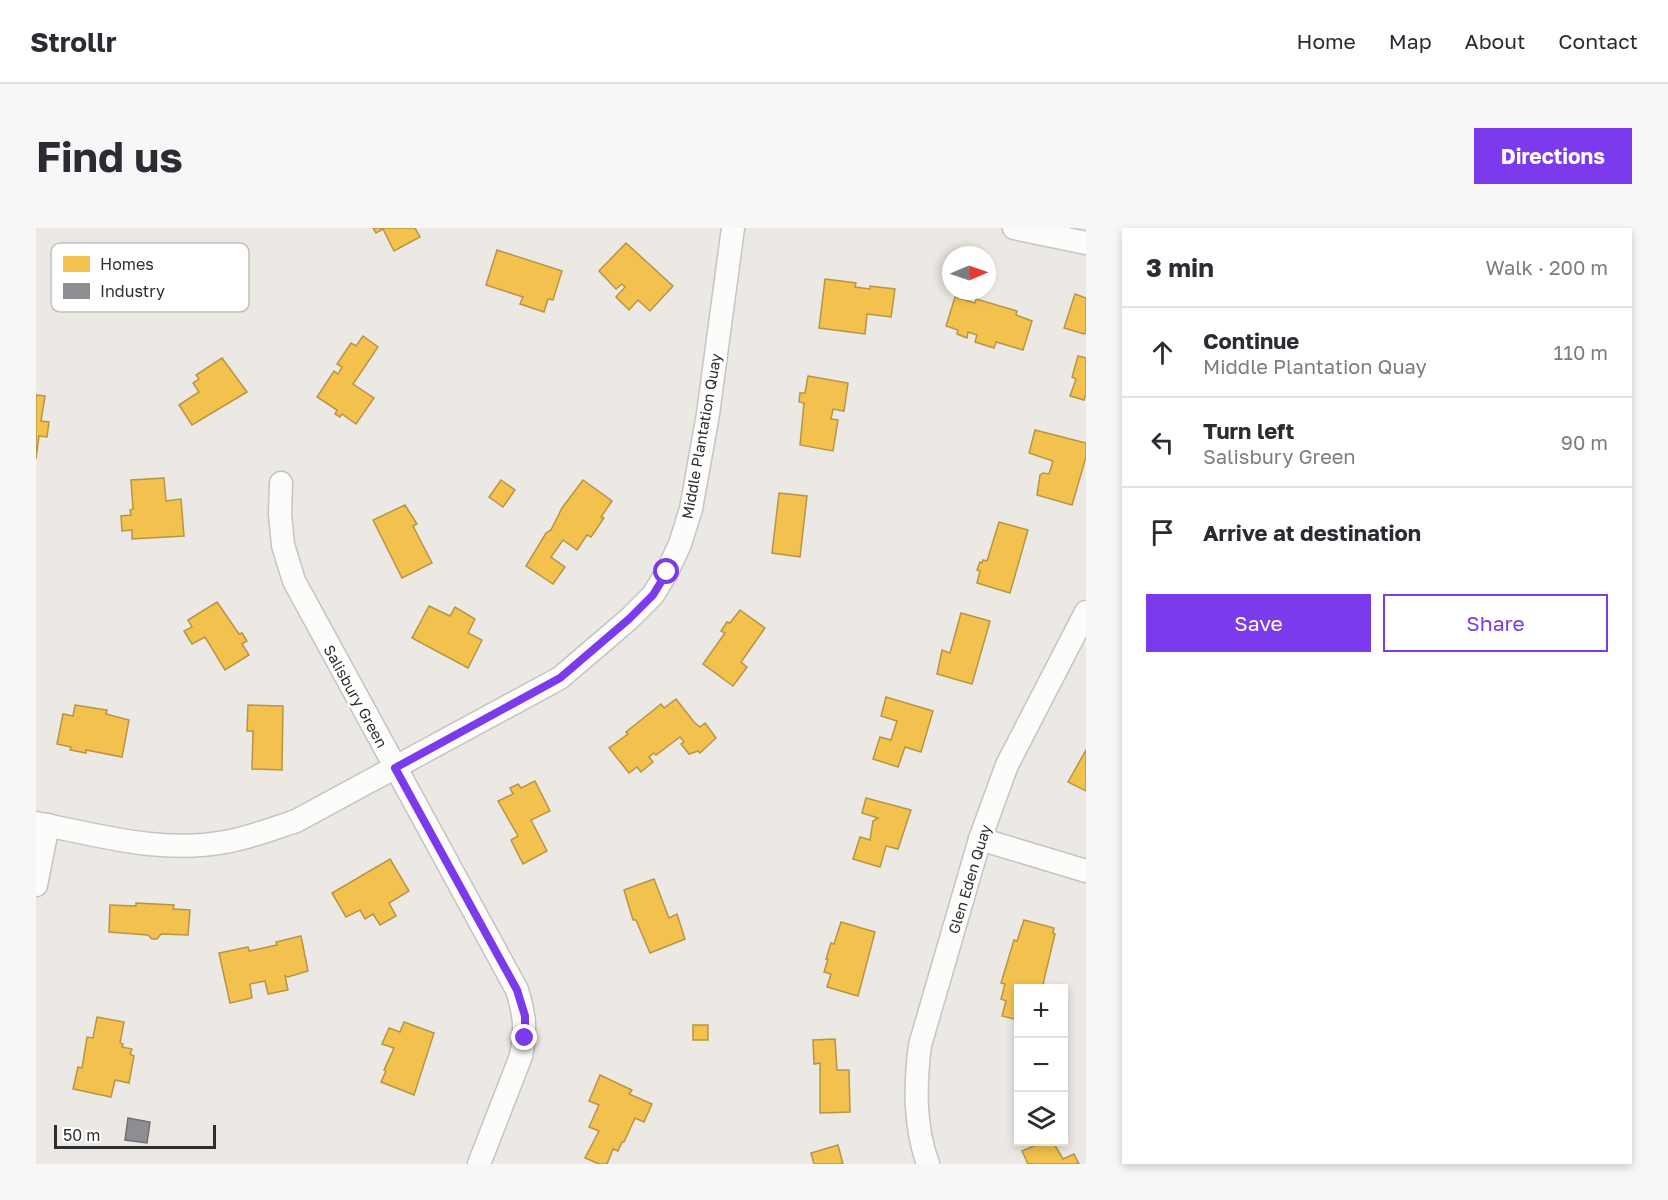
<!DOCTYPE html>
<html lang="en">
<head>
<meta charset="utf-8">
<style>
  body { margin:0; font-family:"Golos Text",sans-serif; background:#f7f7f7; color:#2b2b33 }
  .controls { position:absolute; right:18px; bottom:18px; display:grid; overflow:hidden; border-radius:0px; box-shadow:0 3px 9px #0003 }
  .controls button { width:54px; height:54px; display:grid; place-items:center; padding:0; border:0; border-bottom:2px solid #e1e1e2; background:#fff; color:#2b2b33; font:30px sans-serif }
  .compass { position:absolute; left:906px; top:18px; width:54px; height:54px; border-radius:50%; background:#fff; box-shadow:0 3px 9px #0003; rotate:88deg }
  .scale { position:absolute; left:18px; bottom:15px; width:162px; box-sizing:border-box; padding-left:6px; border:3px solid #2e2e2e; border-top:0; font-size:16px; line-height:21px; white-space:nowrap; color:#2e2e2e; -webkit-text-stroke:4px #fff; paint-order:stroke }
  .stop { position:absolute; width:18px; height:18px; margin:-14px; border:4px solid #7c3aed; border-radius:50%; background:#fff }
  .stop.end { background:#7c3aed; border-color:#fff; box-shadow:0 2px 6px #0008 }
  .list { margin:0; padding:0; list-style:none }
  h2 { display:flex; justify-content:space-between; align-items:center; height:78px; margin:0; padding:0 24px; font-size:26px }
  h2 small { font-size:20px; font-weight:400; color:#7c7c81 }
  .list li { display:grid; grid-template-columns:39px 1fr auto; gap:18px; align-items:center; box-sizing:border-box; height:90px; padding:0 24px; border-top:2px solid #e1e1e2 }
  .list b { display:block; font-size:22px; white-space:nowrap }
  .list p { margin:0; font-size:20px; white-space:nowrap; color:#7c7c81 }
  .list em { font-size:20px; font-style:normal; color:#7c7c81 }
  .actions { display:flex; gap:12px; padding:18px 24px }
  .actions a { flex:1; padding:14px 0; border:2px solid #7c3aed; border-radius:0px; text-align:center; font-size:21px; color:#7c3aed }
  .actions .main { background:#7c3aed; color:#fff }
  .icon { flex:none; width:33px; height:33px; fill:none; stroke:currentColor; stroke-width:2; stroke-linecap:round; stroke-linejoin:round }
  .map { position:relative; flex:none; width:1050px; height:936px; overflow:hidden; border-radius:0px }
  header { display:flex; align-items:center; gap:36px; box-sizing:border-box; height:84px; padding:0 30px; background:#fff; border-bottom:2px solid #e1e1e2 }
  header strong { font-size:28px }
  nav { display:flex; gap:33px; margin-inline-start:auto; font-size:21px }
  .intro { display:flex; align-items:center; justify-content:space-between; box-sizing:border-box; height:144px; padding:0 36px }
  h1 { margin:0; font-size:42px }
  .button { padding:15px 27px; border-radius:0px; background:#7c3aed; color:#fff; font-size:21px; font-weight:700 }
  main { display:flex; gap:36px; padding:0 36px }
  aside { flex:1; background:#fff; border-radius:0px; box-shadow:0 3px 9px #0003 }
  .map>svg:first-child { display:block }
</style>
</head>
<body>
<header>
<strong>Strollr</strong>
<nav><a>Home</a><a>Map</a><a>About</a><a>Contact</a></nav>
</header>
<div class="intro"><h1>Find us</h1><a class="button">Directions</a></div>
<main>
<div class="map">
<svg width="1050" height="936" viewBox="0 0 1050 936">
  <rect width="100%" height="100%" fill="#ece8e4"/>
  <g fill="#f2c14e" stroke="#b79544" stroke-width="1.5">
    <path d="M337,0H379L384,9L358,23L347,1L340,5Z"/>
    <path d="M590,15L637,58L614,83L602,72L593,82L580,69L589,59L586,56L580,61L563,43Z"/>
    <path d="M461,22L526,43L517,72L512,71L508,84L484,76L487,69L450,57Z"/>
    <path d="M789,51L820,55L819,59L834,61V58L859,61L855,89L831,86L829,106L783,100Z"/>
    <path d="M1039,66L1050,70V105L1048,106L1028,100Z"/>
    <path d="M919,69L939,75L940,71L981,83L980,87L996,93L987,122L960,114L958,120L939,114L941,107L932,104L931,110L921,106L922,102L910,98Z"/>
    <path d="M327,108L342,119L317,156L338,170L320,196L306,186L304,189L299,186L301,182L281,169L298,143L302,146L306,139L301,136L315,115L320,118Z"/>
    <path d="M1042,128L1050,130V166L1048,172L1034,168L1040,151L1036,149Z"/>
    <path d="M186,130L211,164L156,197L143,177L163,164L157,155L163,151L160,147Z"/>
    <path d="M772,148L812,155L808,183L797,181L795,191L802,192L797,223L764,217L768,175L763,174L764,165H769Z"/>
    <path d="M0,167L9,168L5,193L13,194L11,209L3,208L0,231Z"/>
    <path d="M999,202L1050,215V229L1036,277L1001,267L1004,247L1007,245L1013,246L1017,233L993,225Z"/>
    <path d="M128,250L130,273L145,271L148,308L96,311V302L86,303L85,288L95,287L94,282L97,281L95,252Z"/>
    <path d="M465,252L479,262L467,279L453,269Z"/>
    <path d="M547,252L576,273L565,289L568,290L555,309L551,307L541,322L527,312L515,329L529,339L517,356L490,338L510,305L515,302L526,280Z"/>
    <path d="M743,265L771,268L764,329L736,325Z"/>
    <path d="M369,277L381,296L377,298L396,335L366,350L337,292Z"/>
    <path d="M963,294L992,302L974,365L941,355L944,343L941,342L944,334L946,335L947,332L951,333Z"/>
    <path d="M181,374L203,406L206,405L211,413L206,416L213,427L189,442L169,409L156,416L148,403L156,399L152,392Z"/>
    <path d="M393,378L414,388L419,379L439,391L432,405L446,412L432,440L376,410Z"/>
    <path d="M704,382L729,400L705,434L711,439L697,458L667,436L689,405L685,403L691,394L694,395Z"/>
    <path d="M925,385L954,393L936,456L901,446L906,422L914,425Z"/>
    <path d="M850,469L897,483L885,524L869,519L862,539L837,531L844,509L855,512L861,493L845,488Z"/>
    <path d="M640,471L658,494L664,499L669,495L680,510L664,525L662,523L653,526L645,516L648,514L644,509L620,527L618,525L613,529L617,534L605,544L601,539L593,545L573,520L592,506L590,504L625,476L628,480Z"/>
    <path d="M39,477L71,482L70,486L93,492L86,529L50,522V525L34,522L35,519L21,516L27,486L37,488Z"/>
    <path d="M212,477L247,478L246,542L216,541L217,503H211Z"/>
    <path d="M1050,522V563L1032,554Z"/>
    <path d="M499,553L514,583L495,592L511,623L487,636L475,612L482,608L462,573L477,566L474,560L482,556L485,560Z"/>
    <path d="M830,570L875,582L862,621L850,618L844,639L817,631L824,609L834,612L837,593L842,590L826,585Z"/>
    <path d="M354,631L373,663L353,675L360,688L344,697L337,686L329,691L324,682L310,689L296,665Z"/>
    <path d="M618,651L633,690L641,686L649,711L614,725L600,692H597L588,662Z"/>
    <path d="M100,675L138,677L137,681L154,682L152,707L125,706L121,711H116L112,707L73,704L74,677L100,678Z"/>
    <path d="M988,692L1018,700L1017,705L1019,706L1007,756L1014,758L1013,760H982V792L966,788L970,773L965,771L969,756L965,755L978,712L981,713Z"/>
    <path d="M805,694L839,704L822,768L791,759L795,746L788,744L792,731H790L795,715L798,716Z"/>
    <path d="M265,708L272,743L252,749L249,748L252,762L232,766L229,753L214,756L216,770L194,775L183,725L212,719L213,723L241,717L240,714Z"/>
    <path d="M61,789L88,794L84,815L87,816L86,819L96,821L94,826L98,828L93,855L79,852L75,869L37,861L42,839L46,840L51,809L57,810Z"/>
    <path d="M368,794L398,805L378,867L345,854L350,843L348,842L358,820L346,816L353,800L364,804Z"/>
    <rect x="657" y="797" width="15" height="15"/>
    <path d="M799,811L801,842H813L814,884L784,885V835L778,836L777,812Z"/>
    <path d="M564,847L596,862L593,866L616,876L608,894L599,890L588,914H586L582,923L577,921L571,936H563L549,930L563,903L553,899L563,877L553,873Z"/>
    <path d="M1007,914H1017L1027,931L1038,926L1043,936H992L986,923Z"/>
    <path d="M802,917L807,936H778L775,925Z"/>
  </g>
  <path fill="#8d8d92" stroke="#707074" stroke-width="1.5" d="M92,890L114,894L111,915L89,912Z"/>
  <g fill="none" stroke-linecap="round" stroke-linejoin="round">
    <defs>
      <g id="minor">
        <path d="M978,0L1050,15"/>
        <path d="M245,255L244,286L247,317L258,353L481,762C489,787 490,802 485,828L443,936"/>
        <path d="M0,595C62,607 125,626 189,614C213,610 236,601 260,593L524,450L593,391L617,367L631,344L644,316L655,281L672,186L697,0"/>
        <path d="M944,611L1050,643"/>
        <path d="M0,657L12,597"/>
        <path d="M892,936C878,897 879,857 884,817L944,611L971,537L1050,384"/>
      </g>
    </defs>
    <use href="#minor" stroke="#c5c4c5" stroke-width="25"/>
    <use href="#minor" stroke="#fcfcfb" stroke-width="22"/>
  </g>
  <g fill="none" stroke-linecap="round" stroke-linejoin="round">
    <path stroke="#7c3aed" stroke-width="8" d="M489,810V788L481,762L359,540L524,450L593,391L617,367L631,344"/>
  </g>
  <g text-anchor="middle" dominant-baseline="central" stroke-width="6" stroke-linejoin="round" paint-order="stroke">
    <g font-size="15" fill="#2e2e2e" stroke="#fff">
      <text transform="translate(665 208) rotate(-80)">Middle Plantation Quay</text>
      <text transform="translate(320 468) rotate(61)">Salisbury Green</text>
      <text transform="translate(933 651) rotate(-73)">Glen Eden Quay</text>
    </g>
  </g>
  <rect x="15" y="15" width="198" height="69" rx="9" fill="#fff" stroke="#c0c0c0" stroke-width="1.5"/>
  <rect x="27" y="28" width="27" height="16" fill="#f2c14e"/>
  <rect x="27" y="55" width="27" height="16" fill="#8d8d92"/>
  <g font-size="16" fill="#2e2e2e">
    <text x="64" y="42">Homes</text>
    <text x="64" y="69">Industry</text>
  </g>
</svg>
<div class="controls">
<button>+</button>
<button>−</button>
<button><svg class="icon" aria-label="layers" viewBox="0 0 24 24"><path d="M12 4l9 5-9 5-9-5zM3 14l9 5 9-5"/></svg></button>
</div>
<svg class="compass" viewBox="-18 -18 36 36"><path d="M0-13l5 13h-10z" fill="#e53935"/><path d="M0 13l5-13h-10z" fill="#7c7c81"/></svg>
<div class="scale">50 m</div>
<div class="stop" style="left:631px;top:344px"></div>
<div class="stop end" style="left:489px;top:810px"></div>
</div>
<aside>
<h2>3 min<small>Walk · 200 m</small></h2>
<ul class="list">
<li><svg class="icon" aria-label="ahead" viewBox="0 0 24 24"><path d="M12 20V5M6 11l6-6 6 6"/></svg><div><b>Continue</b><p>Middle Plantation Quay</p></div><em>110 m</em></li>
<li><svg class="icon" aria-label="left" viewBox="0 0 24 24"><path d="M17 20v-9H6M10 6l-5 5 5 5"/></svg><div><b>Turn left</b><p>Salisbury Green</p></div><em>90 m</em></li>
<li><svg class="icon" aria-label="arrive" viewBox="0 0 24 24"><path d="M6 21V4h12l-3 4 3 4H6"/></svg><div><b>Arrive at destination</b></div></li>
</ul>
<div class="actions"><a class="main">Save</a><a>Share</a></div>
</aside>
</main>
</body>
</html>
